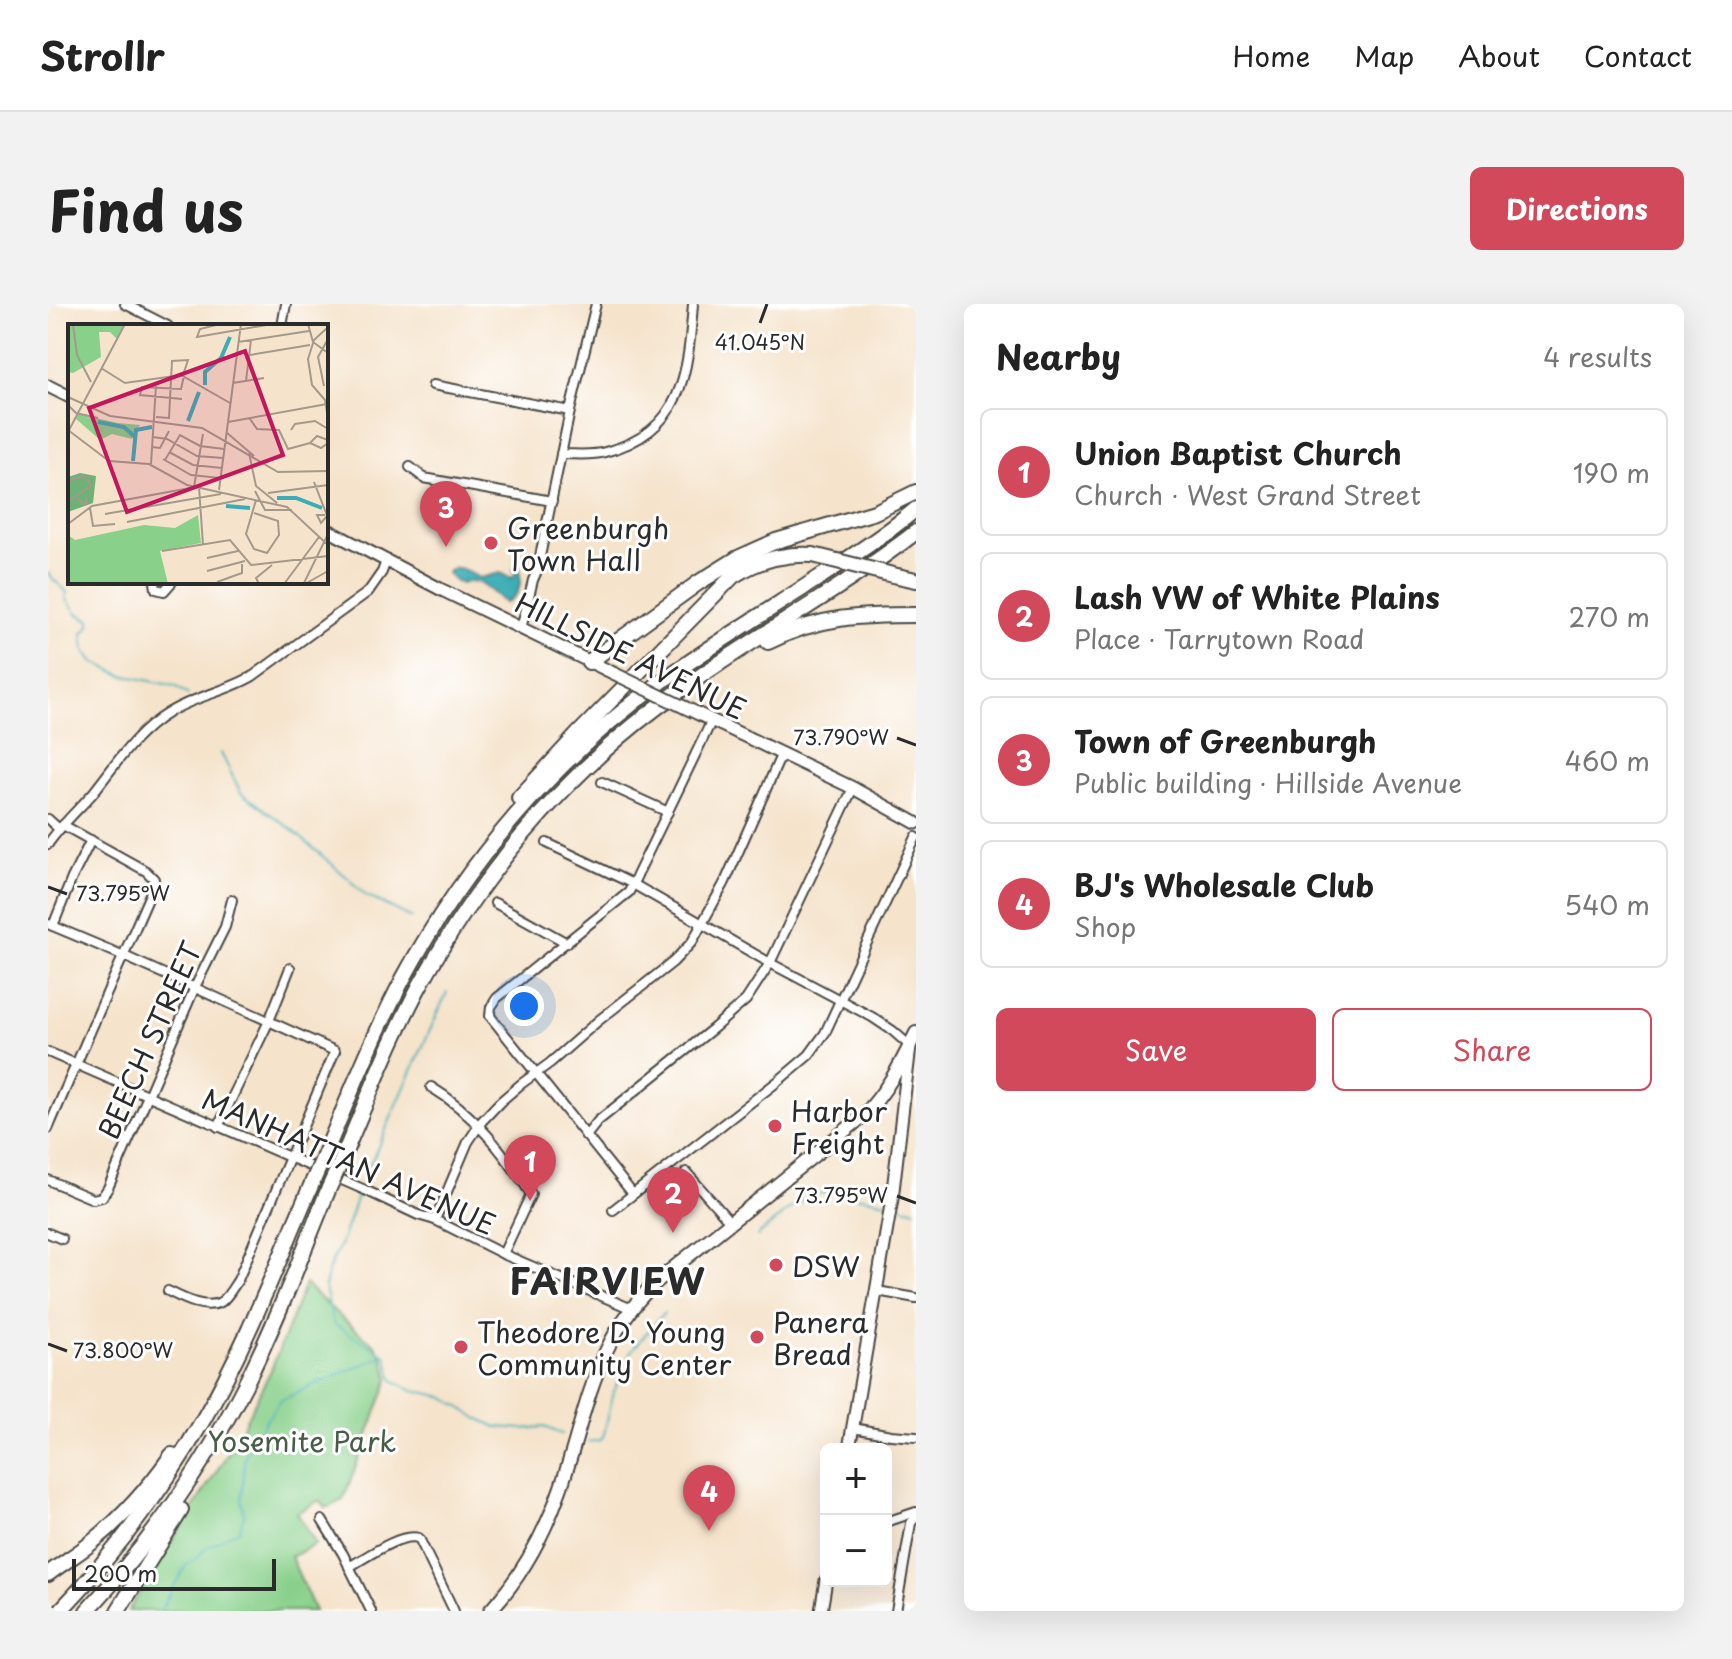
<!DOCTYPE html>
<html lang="en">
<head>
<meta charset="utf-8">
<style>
  body { margin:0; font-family:"Playpen Sans",sans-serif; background:#f2f2f2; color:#222 }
  .controls { position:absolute; right:24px; bottom:24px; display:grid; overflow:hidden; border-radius:12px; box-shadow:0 8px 32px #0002 }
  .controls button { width:72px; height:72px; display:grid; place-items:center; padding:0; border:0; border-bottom:2px solid #e0e0e0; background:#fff; color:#222; font:40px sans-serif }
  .scale { position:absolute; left:24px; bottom:20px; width:204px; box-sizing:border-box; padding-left:8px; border:4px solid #2b2b2b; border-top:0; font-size:22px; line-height:28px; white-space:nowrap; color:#2b2b2b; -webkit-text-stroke:6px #fff; paint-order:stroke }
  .you { position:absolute; left:476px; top:702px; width:28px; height:28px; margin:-20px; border:6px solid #fff; border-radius:50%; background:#1a73e8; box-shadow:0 0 0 12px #1a73e833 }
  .badge { display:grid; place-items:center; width:52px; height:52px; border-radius:50%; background:#d1495b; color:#fff; font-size:26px; font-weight:700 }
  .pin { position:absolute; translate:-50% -66px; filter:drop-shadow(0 2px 4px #0008) }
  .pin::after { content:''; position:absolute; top:42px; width:28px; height:24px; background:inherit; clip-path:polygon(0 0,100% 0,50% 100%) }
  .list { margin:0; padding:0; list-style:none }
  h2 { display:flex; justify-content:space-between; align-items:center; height:104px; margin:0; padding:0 32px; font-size:34px }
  h2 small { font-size:26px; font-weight:400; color:#767676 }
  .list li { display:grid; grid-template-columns:52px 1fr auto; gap:24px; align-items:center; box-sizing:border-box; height:128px; margin:0 16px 16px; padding:0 16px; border:2px solid #e0e0e0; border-radius:12px }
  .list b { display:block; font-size:30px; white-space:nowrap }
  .list p { margin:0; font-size:26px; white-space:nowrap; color:#767676 }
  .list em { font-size:26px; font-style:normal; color:#767676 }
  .actions { display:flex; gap:16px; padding:24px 32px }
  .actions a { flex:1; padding:18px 0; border:2px solid #d1495b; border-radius:12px; text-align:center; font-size:28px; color:#d1495b }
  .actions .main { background:#d1495b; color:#fff }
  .map { position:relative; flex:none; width:868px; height:1307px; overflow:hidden; border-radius:12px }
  header { display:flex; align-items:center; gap:48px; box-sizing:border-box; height:112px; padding:0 40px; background:#fff; border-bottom:2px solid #e0e0e0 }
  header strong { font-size:38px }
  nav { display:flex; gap:44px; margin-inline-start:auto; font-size:28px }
  .intro { display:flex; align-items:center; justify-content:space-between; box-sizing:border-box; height:192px; padding:0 48px }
  h1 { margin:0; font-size:56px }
  .button { padding:20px 36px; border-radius:12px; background:#d1495b; color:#fff; font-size:28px; font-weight:700 }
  main { display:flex; gap:48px; padding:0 48px }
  aside { flex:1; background:#fff; border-radius:12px; box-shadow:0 8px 32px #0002 }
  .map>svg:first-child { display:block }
</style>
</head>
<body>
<header>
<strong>Strollr</strong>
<nav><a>Home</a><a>Map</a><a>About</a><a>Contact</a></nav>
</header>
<div class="intro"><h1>Find us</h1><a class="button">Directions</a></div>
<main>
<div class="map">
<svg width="868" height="1307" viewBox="0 0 868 1307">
  <rect width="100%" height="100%" fill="#fff"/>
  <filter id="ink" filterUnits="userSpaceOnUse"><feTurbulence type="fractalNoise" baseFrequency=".0125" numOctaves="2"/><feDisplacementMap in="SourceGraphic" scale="16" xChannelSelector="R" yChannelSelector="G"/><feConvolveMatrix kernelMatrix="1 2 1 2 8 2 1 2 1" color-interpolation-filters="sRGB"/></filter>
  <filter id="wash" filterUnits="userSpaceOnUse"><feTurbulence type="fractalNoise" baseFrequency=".006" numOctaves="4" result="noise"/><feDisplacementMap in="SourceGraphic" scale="32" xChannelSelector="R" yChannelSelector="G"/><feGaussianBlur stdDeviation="1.8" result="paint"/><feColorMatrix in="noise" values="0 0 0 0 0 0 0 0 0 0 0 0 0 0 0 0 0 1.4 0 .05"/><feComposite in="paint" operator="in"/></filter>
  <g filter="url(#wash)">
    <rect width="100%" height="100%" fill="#f5e3cb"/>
    <path fill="#89d08b" stroke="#5a7e5b" stroke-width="2" d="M257,980L295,1015L327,1041L335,1053L341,1075L295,1196L278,1204L272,1196L249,1209L268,1240L243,1253L267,1307H80L187,1138L223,1066Z"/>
    <path fill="#3cadb6" stroke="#346c70" stroke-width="2" d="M467,263H471C474,278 472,293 457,298C449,294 437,279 429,278C415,275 413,286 399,269C411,258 419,269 432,274L452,269L464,274L467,271L468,269L465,266Z"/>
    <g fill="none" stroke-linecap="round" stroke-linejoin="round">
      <g stroke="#3cadb6" stroke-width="2">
        <path d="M0,269C6,278 13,280 19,289L18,294L29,309L42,316V322L35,329L37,347L46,358L74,371L127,382L140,391"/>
        <path d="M173,449L193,489L243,525L300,574L317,591L364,614"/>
        <path d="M314,879L399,688"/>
        <path d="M310,889L295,934L280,967L277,984L283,1010L287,1021L338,1051L345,1076L361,1085L396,1093L429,1114L449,1123L476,1125L496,1123L514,1130"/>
        <path d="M849,901L868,906"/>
        <path d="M709,932C726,919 752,892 773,889C792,887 819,894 838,898"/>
        <path d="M540,1138L553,1136L556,1130L566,1087L583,1047L616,1009"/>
        <path d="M112,1307L138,1261L150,1253L158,1244L192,1225L196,1210L193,1196L197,1151L218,1116L232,1097L267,1080L336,1052"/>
      </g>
    </g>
  </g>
  <g filter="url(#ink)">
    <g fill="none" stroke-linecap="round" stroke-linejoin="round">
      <defs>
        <g id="street">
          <path d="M77,0L120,22"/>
          <path d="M234,22L238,0"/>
          <path d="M385,81L522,107"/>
          <path d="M513,150C528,150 544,152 557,148C635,128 640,69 645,0"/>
          <path d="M362,163L376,174L504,197"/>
          <path d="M107,278L108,285L116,287L124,278"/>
          <path d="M473,325L485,276L489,267L522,107L548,0"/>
          <path d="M554,478L620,508"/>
          <path d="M0,515L11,525"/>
          <path d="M499,539L585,580L722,659L824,713L845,727L862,742"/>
          <path d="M0,540C13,521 30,506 45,489C69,459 87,429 120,409C146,392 178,388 205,372L320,288L334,268L338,257"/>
          <path d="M447,599L519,639"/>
          <path d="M0,620L76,652L287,747L190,976C185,983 180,993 173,998C156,1006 134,994 120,987"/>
          <path d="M5,622L24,574L43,536"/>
          <path d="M0,748L317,886L370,911L387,916L455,950L584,1005"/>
          <path d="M383,783C425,808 456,849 483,890L455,950"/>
          <path d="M170,823L221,717L242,664"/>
          <path d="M0,825L106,581V575L98,567L15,521"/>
          <path d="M538,832L550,817L667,723L698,696L722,659L805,484"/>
          <path d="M638,868L683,919"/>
          <path d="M0,876L45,895L54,893L60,884L147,683L177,623L184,596"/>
          <path d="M585,890L442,712L443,703L449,694L581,588L664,416"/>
          <path d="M565,906L729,778L761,751L777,729L868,533"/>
          <path d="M387,916L420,838L434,817L452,798L473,780L502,759L550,717L625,658L644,638L677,578L734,449"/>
          <path d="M0,929L14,935"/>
          <path d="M829,987L868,994"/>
          <path d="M805,1124L843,1131L868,1133"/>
          <path d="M274,1216L295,1250L323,1307"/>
          <path d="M838,1218L868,1208"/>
          <path d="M301,1263C319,1253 351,1229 371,1234L406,1307"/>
          <path d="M848,1307L863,1219L868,1213"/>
        </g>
        <g id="secondary">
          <path d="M0,82L22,93"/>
          <path d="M278,225L394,286L563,368"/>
          <path d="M638,404L805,484L868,519"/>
          <path d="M801,1145L844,895L862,742"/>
          <path d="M773,1307L778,1276"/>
        </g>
        <path id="primary" d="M442,1307C474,1272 496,1231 512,1186C539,1109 546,1031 613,974L814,813C838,789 853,760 868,729"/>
        <g id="highway">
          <path d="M845,271L868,276"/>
          <path d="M720,338C770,312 814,311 868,311"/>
          <path d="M541,358L650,279L690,254L728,237L827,208L868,188"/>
          <path d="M471,494L529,431L685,272C710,256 735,249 765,251"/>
          <path d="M276,852C301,793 325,732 355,675C418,558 508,453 617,375C666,340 718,308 769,275C803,253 837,231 868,205"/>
          <path d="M292,860C317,801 341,740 371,683C430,575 510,478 608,404C691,341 785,292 868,228"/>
          <path d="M0,1270C13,1260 28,1251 42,1240C73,1215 101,1184 124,1151"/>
          <path d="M12,1307C67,1249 115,1186 155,1116C199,1040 230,957 265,877"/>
          <path d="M39,1307C102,1239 155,1164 197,1081C229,1017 254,950 281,884"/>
          <path d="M70,1307L133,1206"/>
        </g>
      </defs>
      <use href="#street" stroke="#494743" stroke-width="12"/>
      <use href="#secondary" stroke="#494743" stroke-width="15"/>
      <use href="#primary" stroke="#494743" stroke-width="16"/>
      <use href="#highway" stroke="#494743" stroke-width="18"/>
      <use href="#street" stroke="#fff" stroke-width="8"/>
      <use href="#secondary" stroke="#fff" stroke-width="11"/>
      <use href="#primary" stroke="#fff" stroke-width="12"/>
      <use href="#highway" stroke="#fff" stroke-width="14"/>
      <defs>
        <path id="secondary-bridge" d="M563,368L638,404"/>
        <g id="highway-bridge">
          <path d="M765,251L845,271"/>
          <path d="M265,877L276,852"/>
          <path d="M281,884L292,860"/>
        </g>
      </defs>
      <use href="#secondary-bridge" stroke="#494743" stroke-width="15" stroke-linecap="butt"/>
      <use href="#highway-bridge" stroke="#494743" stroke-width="18" stroke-linecap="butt"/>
      <use href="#secondary-bridge" stroke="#fff" stroke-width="11"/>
      <use href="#highway-bridge" stroke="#fff" stroke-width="14"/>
    </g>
  </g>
  <path fill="none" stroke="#2b2b2b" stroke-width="3" d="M712,19L719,0M849,434L868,441M0,583L19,590M849,892L868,899M0,1040L19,1047"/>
  <g fill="#d1495b" stroke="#fff" stroke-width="3">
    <circle cx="443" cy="239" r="8"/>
    <circle cx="727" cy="822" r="8"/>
    <circle cx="728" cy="961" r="8"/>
    <circle cx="709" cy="1033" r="8"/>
    <circle cx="413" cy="1043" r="8"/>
  </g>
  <g text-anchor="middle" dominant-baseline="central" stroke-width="6" stroke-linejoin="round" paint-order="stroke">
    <g font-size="28" fill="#2b2b2b" stroke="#fff" text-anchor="start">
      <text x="459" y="223">Greenburgh<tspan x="459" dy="32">Town Hall</tspan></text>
      <text x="743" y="806">Harbor<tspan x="743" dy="32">Freight</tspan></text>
      <text x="744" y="961">DSW</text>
      <text x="725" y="1017">Panera<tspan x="725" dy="32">Bread</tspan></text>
      <text x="429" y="1027">Theodore D. Young<tspan x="429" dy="32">Community Center</tspan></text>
    </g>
    <g font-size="28" fill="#2b2b2b" stroke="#fff">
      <text transform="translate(583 351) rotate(26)">HILLSIDE AVENUE</text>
      <text transform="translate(101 736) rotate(-66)">BEECH STREET</text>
      <text transform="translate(301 857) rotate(24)">MANHATTAN AVENUE</text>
    </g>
    <g font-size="28" fill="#475d48" stroke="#fff">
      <text x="254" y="1136">Yosemite Park</text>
    </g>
    <g font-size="36" font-weight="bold" letter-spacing="2" fill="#2b2b2b" stroke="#fff">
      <text x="560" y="976">FAIRVIEW</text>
    </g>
  </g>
  <g transform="translate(20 20)">
    <rect width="260" height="260" fill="#f5e3cb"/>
    <path d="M0,0H57L49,15L42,8H31L33,33L5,49L0,48ZM10,90L50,99L72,101L64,115L44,110L32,116L7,94ZM130,191L133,219L92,227L100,260H0V211L7,216L76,201L107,204Z" fill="#89d08b"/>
    <path d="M12,149L28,152L25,179L0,188V153Z" fill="#6eb277"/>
    <path fill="none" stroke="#3cadb6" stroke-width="4" d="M137,61V48L153,34L162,13M120,97L131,68M30,98L56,103L67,113M65,137L68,106L84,103M209,174H228L254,184M158,182L182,184"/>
    <path fill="none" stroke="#a4998b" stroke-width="2" d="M5,0L9,31L23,58M152,0L132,5L129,13L204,0M240,0L245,18L260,29M260,3L246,16L240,35L244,61L257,76L260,95M170,18L241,7M182,31L242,21M33,44L57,59L113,51L162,79M178,57L183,16M165,59L196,54M256,62L250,33L260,15M0,73L42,92L134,104L210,148L260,147M114,75L72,71L74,63L113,65L116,52M0,81L8,89L30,94M88,93L101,94L104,37L120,36L115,51M182,95L189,105L211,106L220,125L242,119M160,98L259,80M0,106L41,137L81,140L119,161L219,183L260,221M223,106L227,100L247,97L260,105M0,108L57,0M158,108L186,132M85,113L99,115L129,132L155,134M260,116L249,112L242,119L253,124L260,119M84,123L92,124L101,107M101,128L125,141L154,144M181,129L188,162L209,179M95,135L123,151L152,154M97,136L112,111L132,122L156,125M83,140L88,62M0,157L15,152L24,161L0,177M246,158L260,194M126,163L135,110M131,163L135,221M151,166L173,0M187,167L197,186H224M200,169L260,161M9,174L17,181L19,179L18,173L17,181M22,184L25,202L47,200M186,189L210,197L211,211L199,229L186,225L178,210L188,176M37,190L153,170M257,191H249L253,199L259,192M59,198L177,175M0,200L24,182L122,164M94,227L162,216L183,241L260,232M139,234L170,227M139,247L177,237M149,258L174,249V240M236,259L260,210M191,260L188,254L204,241M216,260L251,213M237,260L260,247"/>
    <path fill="#c2185b" fill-opacity="0.15" stroke="#c2185b" stroke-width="4" d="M177,27L215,131L59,188L21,84Z"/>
    <rect width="260" height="260" fill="none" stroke="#2b2b2b" stroke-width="4"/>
  </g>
  <g font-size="20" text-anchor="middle" fill="#2b2b2b" stroke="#fff" stroke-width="6" stroke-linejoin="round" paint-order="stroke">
    <text x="712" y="46">41.045°N</text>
    <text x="793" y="441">73.790°W</text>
    <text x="75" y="597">73.795°W</text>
    <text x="793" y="899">73.795°W</text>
    <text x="75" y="1054">73.800°W</text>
  </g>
</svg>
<div class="controls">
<button>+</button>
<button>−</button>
</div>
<div class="scale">200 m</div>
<div class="you"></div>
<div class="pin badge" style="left:482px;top:897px">1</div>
<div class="pin badge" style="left:625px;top:929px">2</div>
<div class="pin badge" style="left:398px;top:243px">3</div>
<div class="pin badge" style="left:661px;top:1227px">4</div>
</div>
<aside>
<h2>Nearby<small>4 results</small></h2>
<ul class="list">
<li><span class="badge">1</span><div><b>Union Baptist Church</b><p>Church · West Grand Street</p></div><em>190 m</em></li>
<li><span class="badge">2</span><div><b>Lash VW of White Plains</b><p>Place · Tarrytown Road</p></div><em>270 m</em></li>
<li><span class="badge">3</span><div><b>Town of Greenburgh</b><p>Public building · Hillside Avenue</p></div><em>460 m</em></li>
<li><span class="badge">4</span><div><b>BJ's Wholesale Club</b><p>Shop</p></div><em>540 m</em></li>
</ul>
<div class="actions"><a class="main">Save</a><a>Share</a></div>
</aside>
</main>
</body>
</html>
